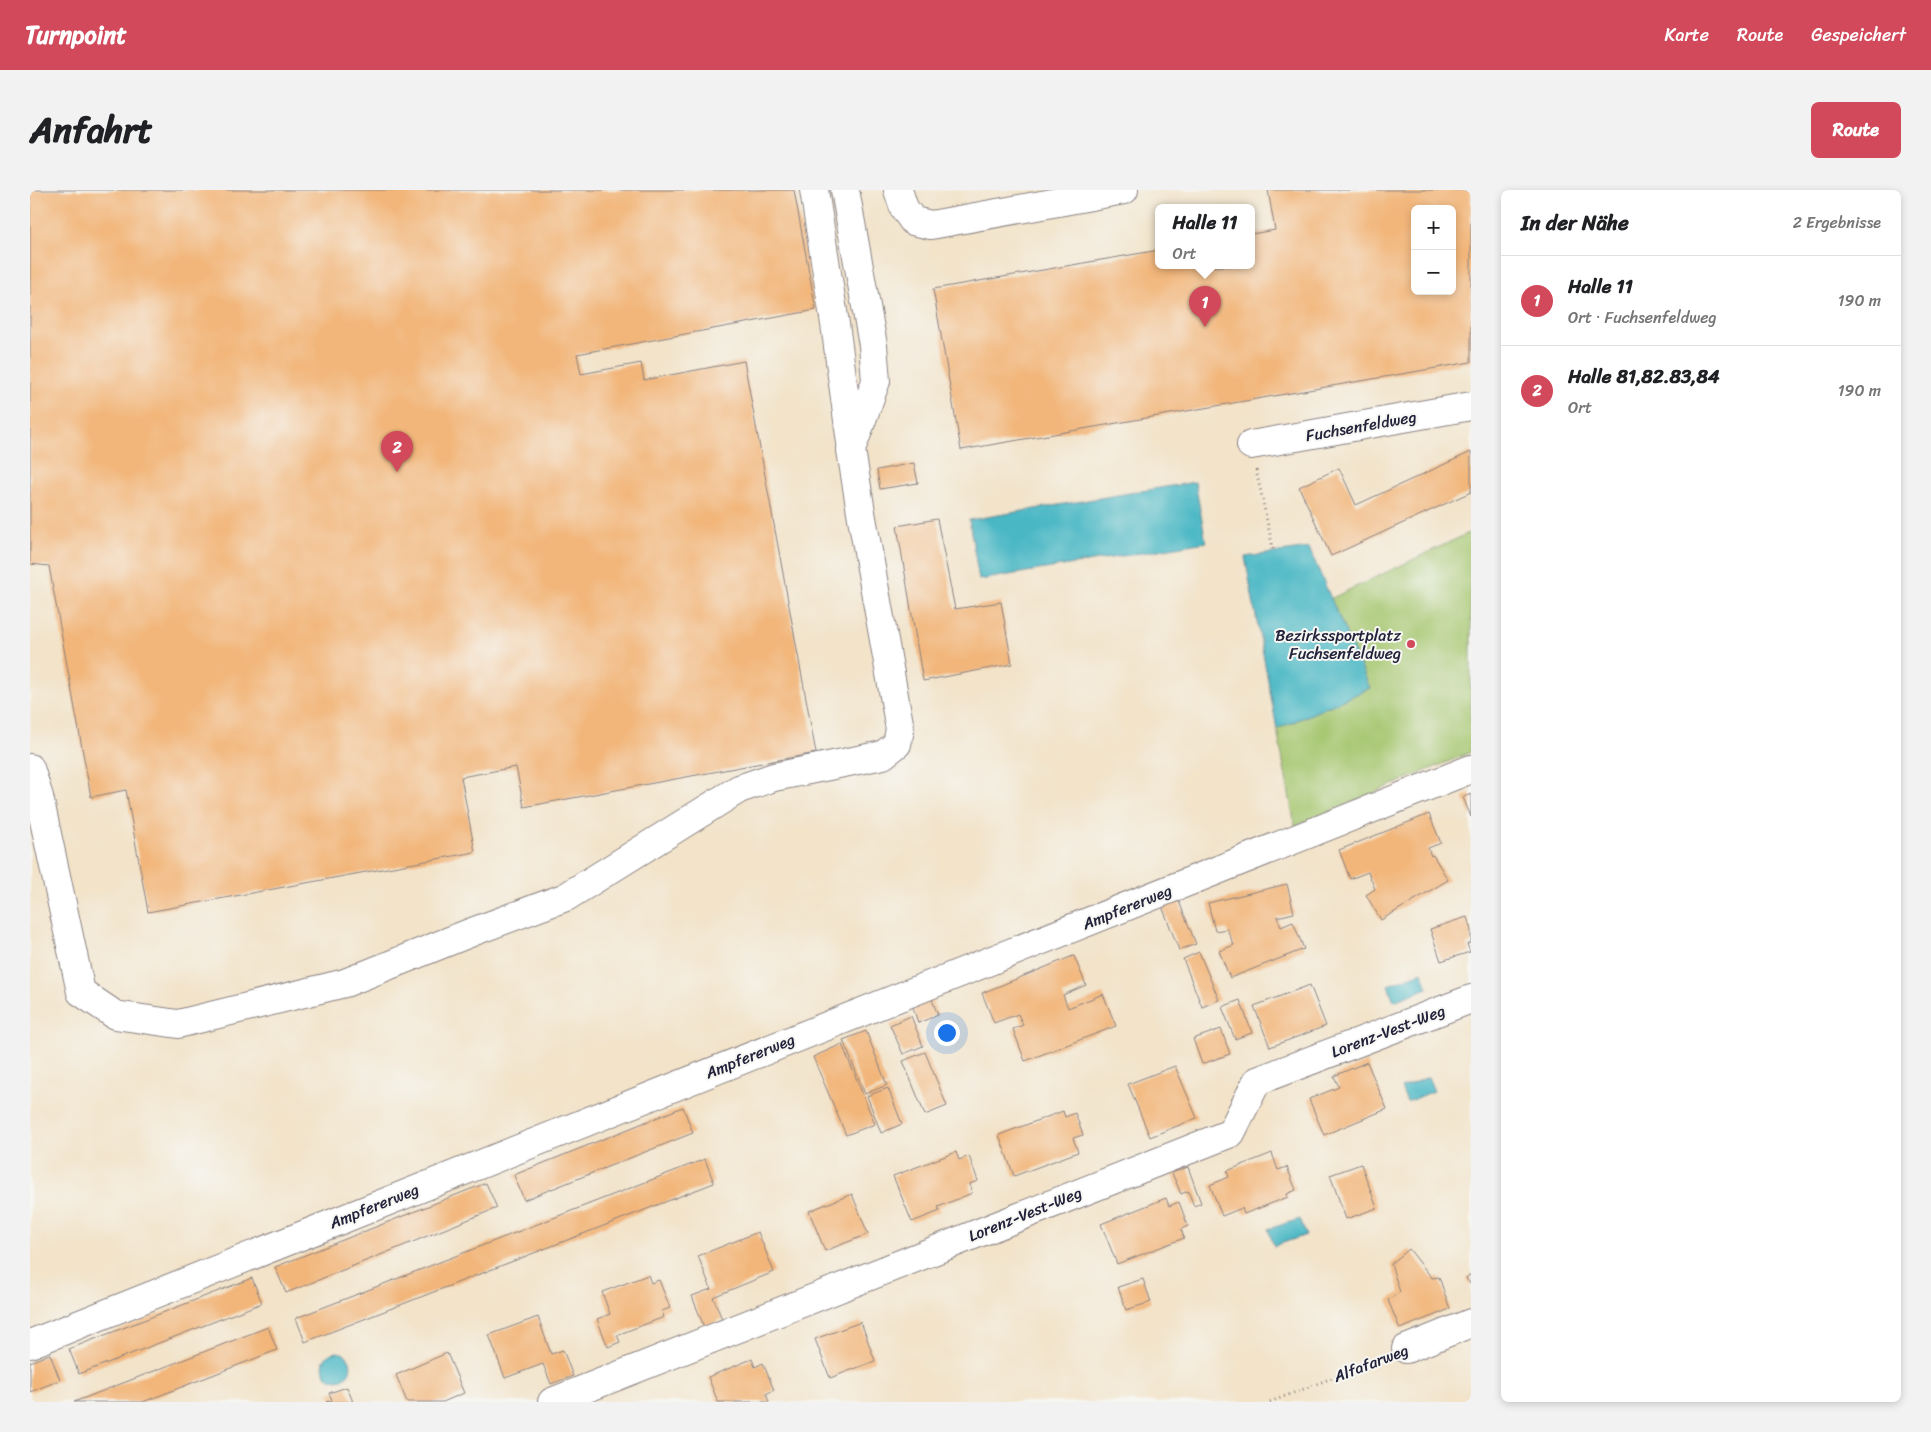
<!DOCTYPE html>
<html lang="de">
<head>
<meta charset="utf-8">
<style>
  body { margin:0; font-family:Sriracha,sans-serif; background:#f2f2f2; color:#202124 }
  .controls { position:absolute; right:15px; top:15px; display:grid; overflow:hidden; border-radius:8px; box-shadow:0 2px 8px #0003 }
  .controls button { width:45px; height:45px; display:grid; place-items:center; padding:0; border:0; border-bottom:1px solid #e0e0e0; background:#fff; color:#202124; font:25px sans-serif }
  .you { position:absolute; left:916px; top:842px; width:18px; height:18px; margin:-12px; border:4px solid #fff; border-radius:50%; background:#1a73e8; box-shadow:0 0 0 8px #1a73e833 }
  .badge { display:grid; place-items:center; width:32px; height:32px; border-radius:50%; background:#d1495b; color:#fff; font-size:16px; font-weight:700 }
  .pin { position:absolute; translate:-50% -41px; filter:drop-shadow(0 1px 2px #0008) }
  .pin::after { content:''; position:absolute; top:26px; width:18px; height:15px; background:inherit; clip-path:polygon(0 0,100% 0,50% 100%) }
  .popup { position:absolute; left:1125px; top:14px; width:100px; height:65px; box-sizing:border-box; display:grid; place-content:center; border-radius:8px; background:#fff; filter:drop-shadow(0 1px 4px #0005); font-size:16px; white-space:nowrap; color:#757577 }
  .popup b { font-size:19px; color:#202124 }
  .popup::after { content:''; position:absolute; left:50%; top:100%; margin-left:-10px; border:10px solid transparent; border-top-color:#fff }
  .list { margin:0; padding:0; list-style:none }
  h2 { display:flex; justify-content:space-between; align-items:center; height:65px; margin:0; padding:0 20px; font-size:21px }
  h2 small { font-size:16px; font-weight:400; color:#757577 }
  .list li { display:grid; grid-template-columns:32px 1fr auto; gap:15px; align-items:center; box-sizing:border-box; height:90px; padding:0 20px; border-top:1px solid #e0e0e0 }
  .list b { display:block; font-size:19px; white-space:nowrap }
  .list p { margin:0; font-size:16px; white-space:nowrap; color:#757577 }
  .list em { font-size:16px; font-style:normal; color:#757577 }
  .map { position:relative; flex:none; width:1441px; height:1212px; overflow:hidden; border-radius:8px }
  header { display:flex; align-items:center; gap:30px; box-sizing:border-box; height:70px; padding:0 25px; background:#d1495b; color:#fff }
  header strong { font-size:24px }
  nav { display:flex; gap:28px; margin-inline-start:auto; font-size:18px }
  .intro { display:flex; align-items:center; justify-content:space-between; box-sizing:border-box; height:120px; padding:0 30px }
  h1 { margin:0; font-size:35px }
  .button { padding:12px 22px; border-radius:8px; background:#d1495b; color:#fff; font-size:18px; font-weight:700 }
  main { display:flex; gap:30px; padding:0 30px }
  aside { flex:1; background:#fff; border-radius:8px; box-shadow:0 2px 8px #0003 }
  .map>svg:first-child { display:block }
</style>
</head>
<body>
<header>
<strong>Turnpoint</strong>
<nav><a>Karte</a><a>Route</a><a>Gespeichert</a></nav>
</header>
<div class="intro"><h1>Anfahrt</h1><a class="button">Route</a></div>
<main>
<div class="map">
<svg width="1441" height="1212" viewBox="0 0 1441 1212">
  <rect width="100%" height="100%" fill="#f6f6f2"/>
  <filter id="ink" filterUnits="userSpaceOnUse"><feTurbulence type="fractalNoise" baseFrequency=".02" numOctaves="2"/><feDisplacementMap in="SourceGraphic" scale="10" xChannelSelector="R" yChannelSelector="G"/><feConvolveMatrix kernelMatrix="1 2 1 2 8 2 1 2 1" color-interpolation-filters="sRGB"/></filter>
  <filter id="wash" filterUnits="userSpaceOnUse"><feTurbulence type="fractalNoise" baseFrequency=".0096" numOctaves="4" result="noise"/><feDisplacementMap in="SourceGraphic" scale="20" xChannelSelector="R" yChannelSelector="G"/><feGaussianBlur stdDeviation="1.12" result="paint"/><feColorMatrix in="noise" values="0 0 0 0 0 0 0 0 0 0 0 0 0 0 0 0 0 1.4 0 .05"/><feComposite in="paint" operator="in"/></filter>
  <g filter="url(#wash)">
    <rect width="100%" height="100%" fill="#f2e3c9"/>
    <path fill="#a5c66e" stroke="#647454" d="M1441,342V562L1265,636L1247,539L1340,498L1300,409Z"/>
    <g fill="#4ab7c4" stroke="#366c80">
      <path d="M1165,292L1176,352L949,390L939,330Z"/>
      <path d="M1279,358L1340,498L1247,539L1215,367Z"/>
      <path d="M1392,782L1398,798L1364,811L1358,795Z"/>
      <path d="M1398,887L1404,901L1377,912L1371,898Z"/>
      <path d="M1270,1029L1276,1045L1244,1056L1238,1039Z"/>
      <circle cx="307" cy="1176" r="14"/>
    </g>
    <g id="blocks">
      <g fill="#f2b67a" fill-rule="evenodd">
        <path d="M0,0H764L786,120L547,164L551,184L611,173L614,190L714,171L786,563L494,617L486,577L431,587L445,662L118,722L96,600L61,607L19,376L0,374Z"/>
        <path d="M1238,0H1441V172L931,260L903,99L1129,60V76H1221V44L1245,40ZM1385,19H1422V101H1385Z"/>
        <path d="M1441,262V302L1301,366L1269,297L1309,278L1326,315Z"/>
        <path d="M884,273L888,293L850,299L847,280Z"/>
        <path d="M907,329L925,419L971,412L982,474L893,491L867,336Z"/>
        <path d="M1441,604V627L1433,607Z"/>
        <path d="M1399,624L1411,653L1398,658L1401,666L1403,665L1418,690L1351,730L1336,705L1345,699L1338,682L1320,689L1309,660Z"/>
        <path d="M1257,694L1264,723L1247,727L1251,737L1263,732L1274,759L1200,788L1189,761L1204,755L1197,739L1185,741L1178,713Z"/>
        <path d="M1146,704L1166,754L1149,760L1130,711Z"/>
        <path d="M1437,727L1441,740V753L1437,754L1440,762L1411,771L1400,739Z"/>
        <path d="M1169,762L1189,810L1172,817L1153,769Z"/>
        <path d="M1043,766H1044L1056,795L1033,805L1038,818L1073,804L1086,836L995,871L983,839L993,835L988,824L964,833L952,803Z"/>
        <path d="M1280,795L1296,836L1240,857L1224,816Z"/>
        <path d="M901,807L908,825L888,833L882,814Z"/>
        <path d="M1210,810L1222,843L1205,849L1192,817Z"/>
        <path d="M881,826L893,856L873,864L860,835Z"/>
        <path d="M1191,839L1200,864L1172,874L1163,849Z"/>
        <path d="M836,841L857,895L835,904L813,850Z"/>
        <path d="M812,854L845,934L816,945L783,867Z"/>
        <path d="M895,862L917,916L895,925L873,871Z"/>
        <path d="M1337,872L1357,919L1294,945L1279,909L1309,897L1304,886Z"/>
        <path d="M1145,876L1167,928L1120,947L1098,894Z"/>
        <path d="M858,898L872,934L851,943L837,906Z"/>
        <path d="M653,917L663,943L494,1010L484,985Z"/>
        <path d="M1033,921L1035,927L1045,923L1053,945L1043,948L1048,962L984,986L969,945Z"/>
        <path d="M926,962L929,970L939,966L948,991L939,994L942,1003L908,1017L910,1021L882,1032L863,986Z"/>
        <path d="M1242,963L1248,980L1257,977L1266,1000L1257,1004L1258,1007L1214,1024L1212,1018L1192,1026L1180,995L1199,987L1197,981Z"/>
        <path d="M675,969L684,993L275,1152L266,1128Z"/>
        <path d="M1331,974L1347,1018L1316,1029L1300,985Z"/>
        <path d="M1158,977L1171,1013L1164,1016L1158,1001L1151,1004L1142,983Z"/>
        <path d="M456,993L467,1018L256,1103L245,1077Z"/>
        <path d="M822,1004L838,1044L795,1061L779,1021Z"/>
        <path d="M1136,1008L1139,1016L1149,1012L1158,1036L1151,1039L1154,1048L1087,1074L1071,1034Z"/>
        <path d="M728,1042L744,1082L683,1107L692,1129L674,1137L662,1106L681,1099L668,1066Z"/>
        <path d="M1379,1059L1402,1088L1409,1087L1420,1119L1370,1139L1358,1110L1370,1102L1361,1074Z"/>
        <path d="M1441,1084V1095L1436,1088Z"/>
        <path d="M618,1085L621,1093L629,1090L640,1118L632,1121L634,1127L587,1145L590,1152L578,1157L567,1129L580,1124L572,1102Z"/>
        <path d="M222,1088L232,1113L49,1184L39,1159Z"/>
        <path d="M1113,1089L1121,1112L1096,1120L1088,1097Z"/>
        <path d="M508,1127L521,1164L533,1160L543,1186L521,1194L513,1174L475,1188L459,1145Z"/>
        <path d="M831,1132L845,1171L800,1188L785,1149Z"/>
        <path d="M238,1137L247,1160L113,1212H44Z"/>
        <path d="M417,1163L434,1203L413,1212H377L366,1185Z"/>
        <path d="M20,1164L30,1190L0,1202V1172Z"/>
        <path d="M722,1169L725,1177L733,1173L744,1200L736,1204L739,1212H688L678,1187Z"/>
        <path d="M317,1197L323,1212H296L302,1210L299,1203Z"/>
      </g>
    </g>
  </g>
  <g filter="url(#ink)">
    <use href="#blocks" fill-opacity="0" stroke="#8a8282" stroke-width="1"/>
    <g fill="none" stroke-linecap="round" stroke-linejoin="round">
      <defs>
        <g id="minor">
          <path d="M784,0L805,134L821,253"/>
          <path d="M868,0L874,18L883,31L901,35L1094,0"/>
          <path d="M1221,255L1441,216"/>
          <path d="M0,578L9,607L51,802L85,825L148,834L315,793L442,742L536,707L709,599L744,587L853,565L867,554L870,539L832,328L821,260L846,191L843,155L815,0"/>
          <path d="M0,1154L1441,579"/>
          <path d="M1376,1159L1441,1133"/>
          <path d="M522,1212L1201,943L1227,891L1441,809"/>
        </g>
      </defs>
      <use href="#minor" stroke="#8a8282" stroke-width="30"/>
      <g stroke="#8a8282" stroke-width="3" stroke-dasharray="1 4" stroke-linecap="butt">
        <path d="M1226,280L1244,363"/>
        <path d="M1240,1212L1351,1169"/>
      </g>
      <use href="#minor" stroke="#fff" stroke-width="28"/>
    </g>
  </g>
  <circle fill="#d1495b" stroke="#f6f6f2" stroke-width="2" cx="1381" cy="454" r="5"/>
  <g text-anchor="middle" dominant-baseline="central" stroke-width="4" stroke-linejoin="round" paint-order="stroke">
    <g font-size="16" fill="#22223b" stroke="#f6f6f2">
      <text transform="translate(1331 236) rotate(-10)">Fuchsenfeldweg</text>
      <text transform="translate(1097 717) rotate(-22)">Ampfererweg</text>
      <text transform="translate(1358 841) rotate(-21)">Lorenz-Vest-Weg</text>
      <text transform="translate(720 866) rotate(-22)">Ampfererweg</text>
      <text transform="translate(344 1016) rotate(-22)">Ampfererweg</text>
      <text transform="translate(995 1024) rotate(-22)">Lorenz-Vest-Weg</text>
      <text transform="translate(1341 1173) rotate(-21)">Alfafarweg</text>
    </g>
    <g font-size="16" fill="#22223b" stroke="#f6f6f2" text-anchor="end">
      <text x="1371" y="445">Bezirkssportplatz<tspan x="1371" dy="18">Fuchsenfeldweg</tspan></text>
    </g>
  </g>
</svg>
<div class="controls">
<button>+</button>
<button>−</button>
</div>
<div class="you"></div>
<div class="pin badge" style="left:1175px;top:137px">1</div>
<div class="popup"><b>Halle 11</b>Ort</div>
<div class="pin badge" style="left:367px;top:282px">2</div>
</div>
<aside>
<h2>In der Nähe<small>2 Ergebnisse</small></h2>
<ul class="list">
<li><span class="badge">1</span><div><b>Halle 11</b><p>Ort · Fuchsenfeldweg</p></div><em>190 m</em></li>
<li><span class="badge">2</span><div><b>Halle 81,82.83,84</b><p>Ort</p></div><em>190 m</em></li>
</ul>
</aside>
</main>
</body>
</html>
